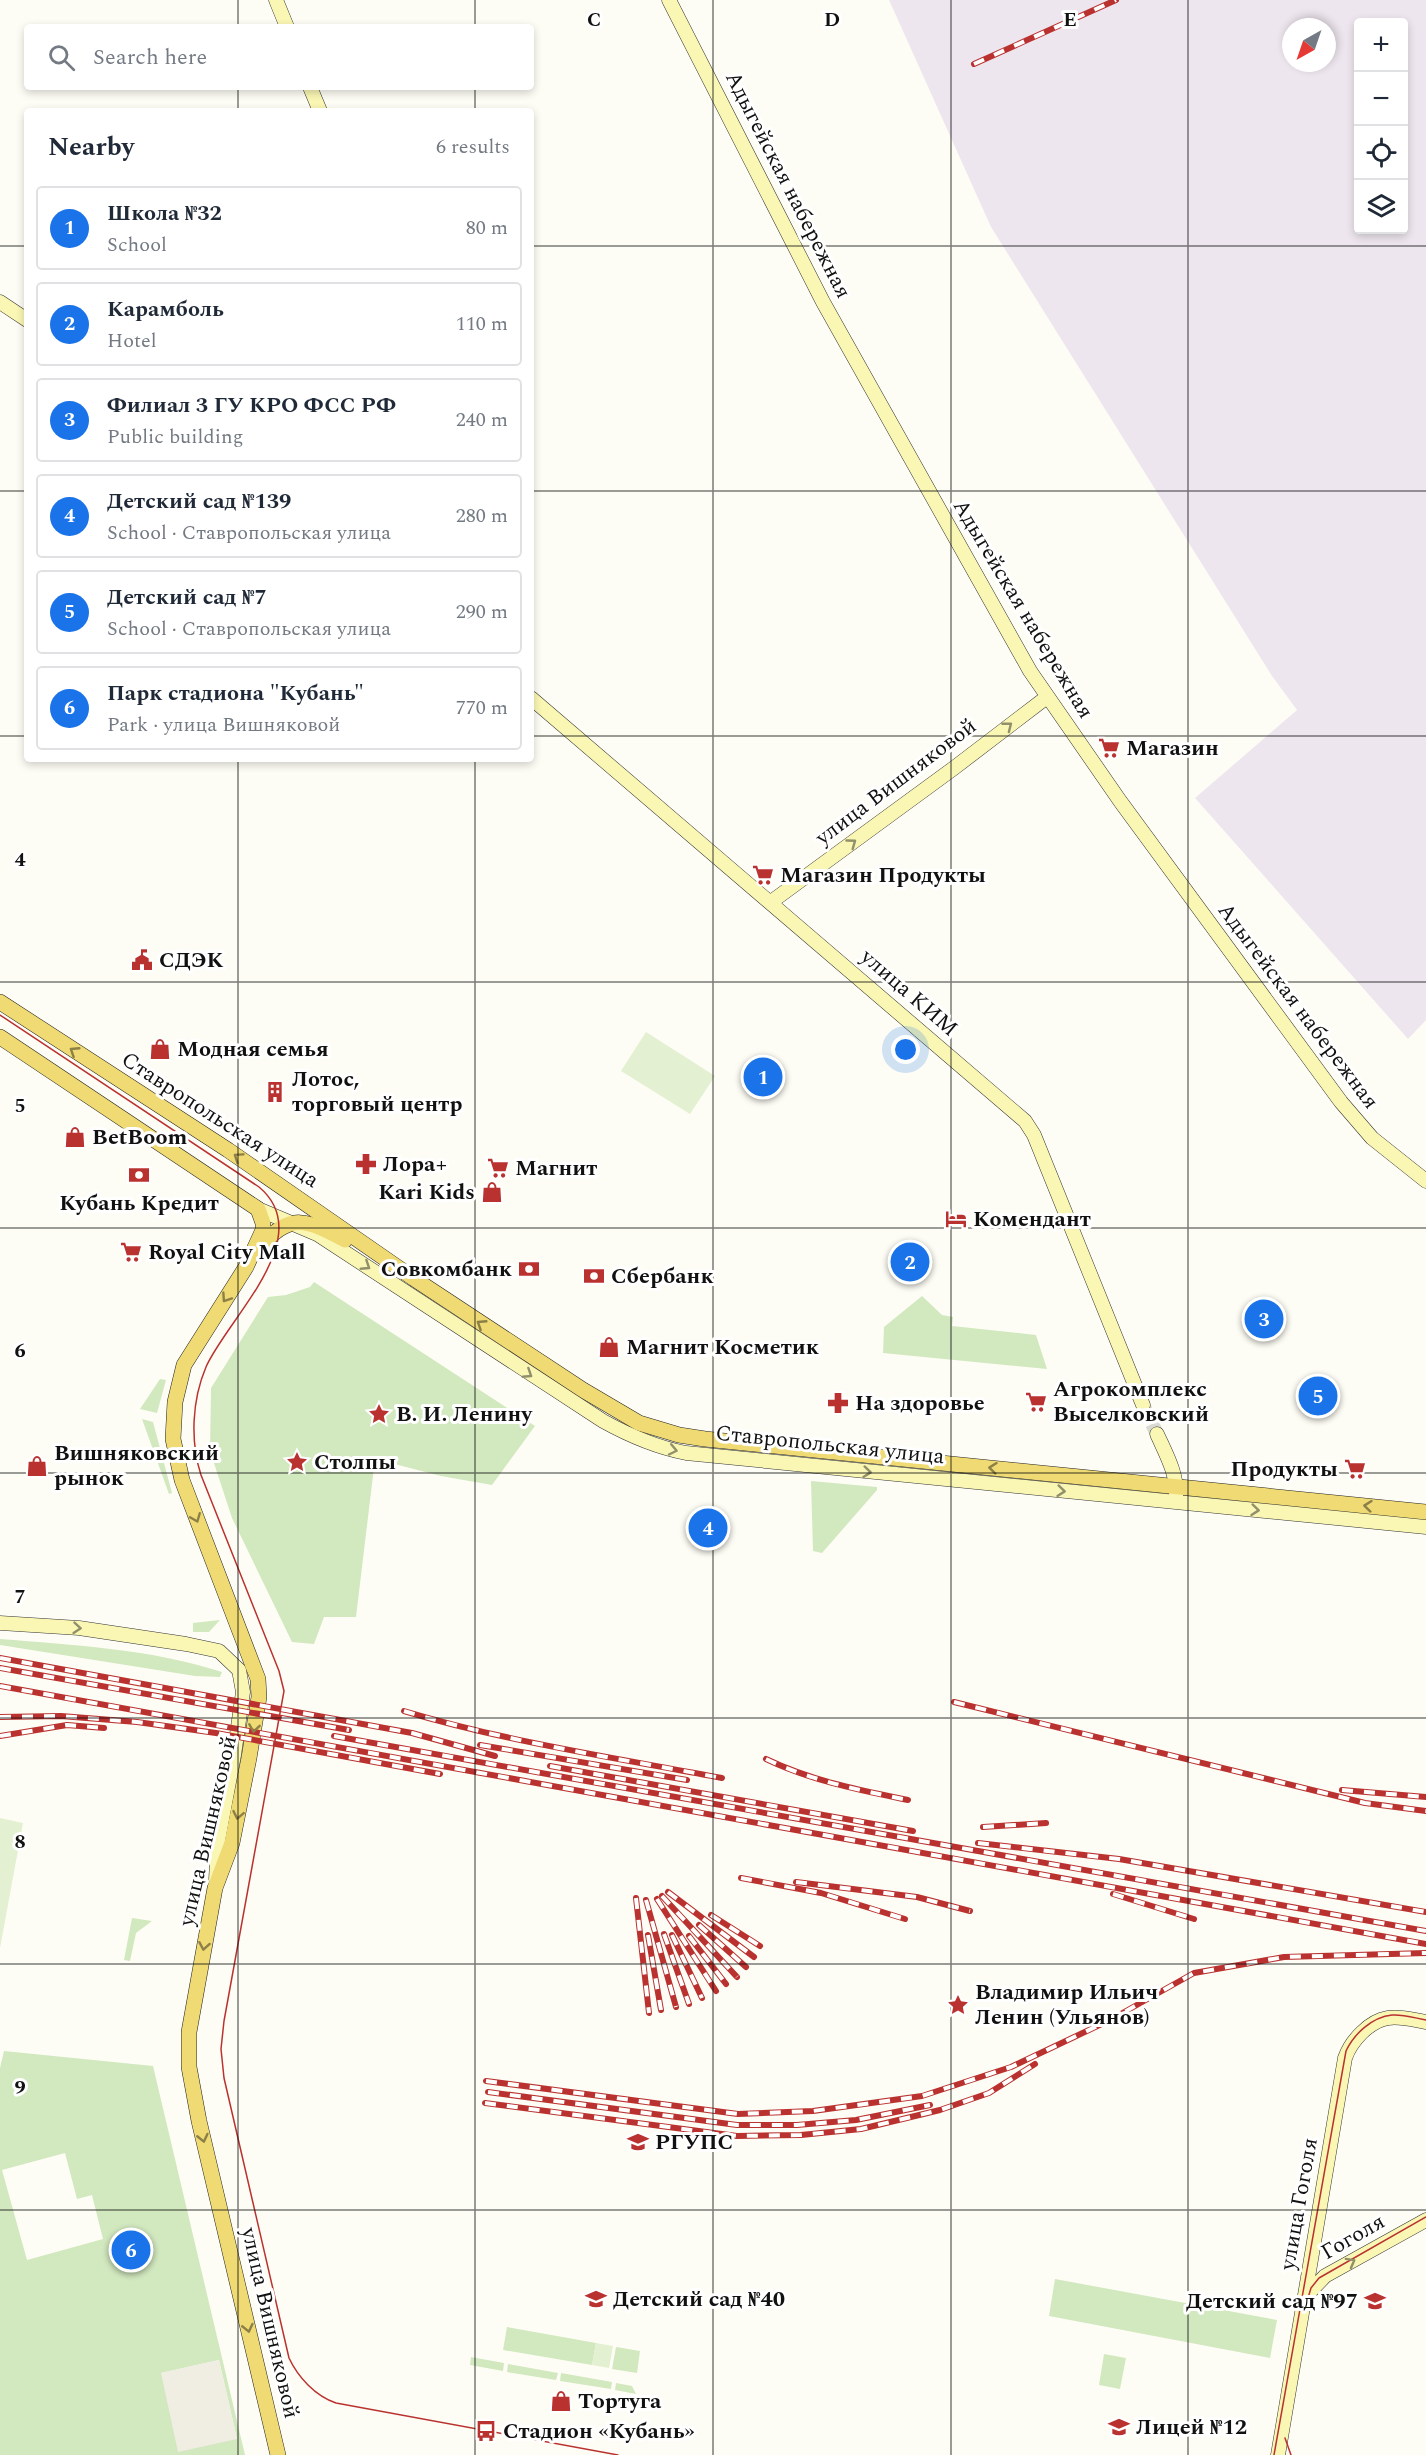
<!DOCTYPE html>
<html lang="en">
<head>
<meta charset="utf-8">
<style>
  body { margin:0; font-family:Spectral,serif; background:#f6f6f7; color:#1f2937 }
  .controls { position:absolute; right:18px; top:18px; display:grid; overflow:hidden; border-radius:6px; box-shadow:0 3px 9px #0003 }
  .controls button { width:54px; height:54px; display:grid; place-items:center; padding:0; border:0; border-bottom:2px solid #e0e1e3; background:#fff; color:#1f2937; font:30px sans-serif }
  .compass { position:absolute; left:1282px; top:18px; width:54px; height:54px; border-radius:50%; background:#fff; box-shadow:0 3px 9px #0003; rotate:220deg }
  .you { position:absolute; left:906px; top:1050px; width:21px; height:21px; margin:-15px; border:4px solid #fff; border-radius:50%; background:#1a73e8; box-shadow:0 0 0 9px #1a73e833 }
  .badge { display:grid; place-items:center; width:39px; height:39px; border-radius:50%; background:#1a73e8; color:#fff; font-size:20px; font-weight:700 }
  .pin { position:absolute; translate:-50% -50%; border:3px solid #fff; box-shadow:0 2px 6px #0006 }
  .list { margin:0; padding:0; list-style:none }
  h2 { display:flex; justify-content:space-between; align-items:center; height:78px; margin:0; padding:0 24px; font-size:26px }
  h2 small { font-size:20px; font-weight:400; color:#747a83 }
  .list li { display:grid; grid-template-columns:39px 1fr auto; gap:18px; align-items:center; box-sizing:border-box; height:84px; margin:0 12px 12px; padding:0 12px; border:2px solid #e0e1e3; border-radius:6px }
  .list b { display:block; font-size:22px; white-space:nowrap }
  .list p { margin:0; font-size:20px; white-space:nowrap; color:#747a83 }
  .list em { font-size:20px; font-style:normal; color:#747a83 }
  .icon { flex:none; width:33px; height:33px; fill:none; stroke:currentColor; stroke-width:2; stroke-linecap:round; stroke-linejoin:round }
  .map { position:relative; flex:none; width:1426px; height:2455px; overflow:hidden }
  .search { position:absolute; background:#fff; box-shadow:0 3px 9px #0003; left:24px; top:24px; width:510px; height:66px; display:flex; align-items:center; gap:15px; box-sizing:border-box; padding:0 21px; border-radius:6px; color:#747a83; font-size:22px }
  .panel { position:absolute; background:#fff; box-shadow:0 3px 9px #0003; left:24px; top:108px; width:510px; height:654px; border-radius:6px }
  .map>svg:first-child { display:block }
</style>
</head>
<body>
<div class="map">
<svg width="1426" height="2455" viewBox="0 0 1426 2455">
  <rect width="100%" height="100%" fill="#fefdf5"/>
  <path fill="#eee6ee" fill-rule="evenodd" d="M889,0H1426V1020L1408,1039L1195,798L1297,710L1272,676L991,227ZM1358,22H1404V230H1358ZM1291,27H1327V63H1291Z"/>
  <g fill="#d2e8bf" fill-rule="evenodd">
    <path d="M314,1282L535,1426L492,1485L441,1476L375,1459L356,1617H324L314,1644L292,1642L232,1518L210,1451L211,1388L268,1297L286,1295L310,1287Z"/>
    <path d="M922,1296L942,1315L953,1317L952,1326L1036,1335L1047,1369L883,1353L884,1327Z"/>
    <path d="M160,1379L166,1380L157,1413L140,1409Z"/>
    <path d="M142,1419L153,1422L172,1493L169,1494Z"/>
    <path d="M811,1481L877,1487V1490L822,1553L813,1551Z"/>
    <path d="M220,1620L209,1632H193V1623Z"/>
    <path d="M0,1639C74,1645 151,1649 222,1672L220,1677L195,1676L0,1645Z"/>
    <path d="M132,1918L152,1921L136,1933L130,1961L124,1960Z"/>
    <path d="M4,2051L153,2066L245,2455H0V2068ZM65,2153L77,2199L92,2195L103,2239L27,2260L2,2170ZM219,2360L237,2439L161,2373Z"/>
    <path d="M1055,2279L1277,2320L1270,2358L1049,2316Z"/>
    <path d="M507,2327L596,2343L592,2365L503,2350Z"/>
    <path d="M616,2347L640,2351L637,2373L612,2369Z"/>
    <path d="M1104,2354L1126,2358L1120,2389L1099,2385Z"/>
    <path d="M471,2357L504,2363L503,2371L470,2365Z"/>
    <path d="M508,2364L558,2373L556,2380L507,2372Z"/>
    <path d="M561,2373L612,2382L611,2389L560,2381Z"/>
    <path d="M616,2383L632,2386L636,2394L615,2390Z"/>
  </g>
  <g fill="#e3f0d1">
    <path d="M646,1032L715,1076L690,1114L621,1071Z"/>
    <path d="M0,1818L23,1823L0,1948Z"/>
    <path d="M596,2343L613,2346L609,2368L592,2365Z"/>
  </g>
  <path fill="#f0ede2" d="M219,2360L237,2439L178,2452L161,2373Z"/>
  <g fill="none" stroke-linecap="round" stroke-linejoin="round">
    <path stroke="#dadad3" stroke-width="14" stroke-dasharray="14 7" stroke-linecap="butt" d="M1143,1405L1157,1434"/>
    <defs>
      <g id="secondary">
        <path d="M276,0L287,27"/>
        <path d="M669,0L823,302L1030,671L1120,801L1341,1102L1372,1138L1426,1181"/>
        <path d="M310,87L320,111"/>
        <path d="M0,302L27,320"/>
        <path d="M531,698L1025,1121L1034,1135L1143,1405"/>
        <path d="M771,902L954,768L1047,697"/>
        <path d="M258,1209L317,1234L603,1421C630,1436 655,1447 686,1453L1426,1527"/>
        <path d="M1157,1434C1166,1454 1178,1475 1176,1497"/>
        <path d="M0,1623L79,1628L186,1644L219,1651L239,1670L243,1692L234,1755L218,1841L216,1880"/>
        <path d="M1305,2297L1325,2276L1426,2220"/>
        <path d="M1278,2455L1345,2058C1351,2041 1369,2021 1388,2018C1401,2016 1414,2020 1426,2022"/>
      </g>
      <g id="primary">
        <path d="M0,1002L228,1150L413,1278L583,1390L639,1423L679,1435L705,1439L1426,1512"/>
        <path d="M0,1037L258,1209L263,1223V1230L246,1267L184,1365L175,1402L173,1439L182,1480L258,1679L259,1697L249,1758L232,1843L215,1888L189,2032V2067L199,2121L278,2455"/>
        <path d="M260,1248C289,1211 308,1220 345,1240"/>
      </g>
    </defs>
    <use href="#secondary" stroke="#333" stroke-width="15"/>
    <use href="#primary" stroke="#222" stroke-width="16"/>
    <use href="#secondary" stroke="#faf7b4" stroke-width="14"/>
    <use href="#primary" stroke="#f0da73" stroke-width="15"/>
    <g stroke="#ba3230" stroke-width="1.5">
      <path d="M0,1015L259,1187C319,1237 227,1319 206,1367C192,1400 190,1441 201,1475L279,1671L284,1691L224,2021L221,2049L224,2078L289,2358C298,2377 315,2396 336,2403L618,2455"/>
      <path d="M1308,2298L1311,2288L1319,2278L1426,2217"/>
      <path d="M1285,2438L1291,2455"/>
      <path d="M1274,2455L1346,2051C1354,2034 1372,2017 1392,2015C1402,2014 1415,2018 1426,2020"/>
    </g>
    <defs>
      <g id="rail">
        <path d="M974,64L1116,0"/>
        <path d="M0,1658L412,1733L495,1756"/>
        <path d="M0,1668L349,1730"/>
        <path d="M0,1686L1426,1944"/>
        <path d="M954,1702L1365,1803L1426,1811"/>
        <path d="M404,1711C508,1742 616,1758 722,1778"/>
        <path d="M0,1717L61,1716L137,1722L216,1733L440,1774"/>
        <path d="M0,1736L67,1725L104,1728"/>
        <path d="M334,1736L1426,1931"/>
        <path d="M480,1745L687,1780"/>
        <path d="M766,1759C812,1781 859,1790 908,1800"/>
        <path d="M550,1766L913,1831"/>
        <path d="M1342,1790L1426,1797"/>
        <path d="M983,1827L1046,1823"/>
        <path d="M978,1843L1119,1859L1426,1912"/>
        <path d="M741,1878L821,1893L905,1919"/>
        <path d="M796,1882L917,1897L970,1911"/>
        <path d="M668,1892L754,1957"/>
        <path d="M1113,1894L1194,1919"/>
        <path d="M662,1896L737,1977"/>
        <path d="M636,1898L649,2013"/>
        <path d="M657,1899L716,1991"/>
        <path d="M646,1900L676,2007"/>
        <path d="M711,1915L760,1946"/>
        <path d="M699,1925L746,1967"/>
        <path d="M664,1934L689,2004"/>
        <path d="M648,1935L661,2010"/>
        <path d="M672,1935L702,1998"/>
        <path d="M689,1936L726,1984"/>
        <path d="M486,2081L738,2114L813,2111L922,2096L1011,2067L1110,2020L1194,1973L1284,1957L1426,1953"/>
        <path d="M488,2092L737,2125H797L856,2120L930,2105"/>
        <path d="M485,2103L737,2136L801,2135L861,2129L940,2110L989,2093L1035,2064"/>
      </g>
    </defs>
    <use href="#rail" stroke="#ba3230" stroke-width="6"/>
    <use href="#rail" stroke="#fff" stroke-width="4" stroke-dasharray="11" stroke-linecap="butt"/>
  </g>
  <defs><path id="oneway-chevron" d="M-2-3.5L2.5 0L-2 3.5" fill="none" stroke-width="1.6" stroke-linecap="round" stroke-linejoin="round" transform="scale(1.5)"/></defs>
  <g stroke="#91906b">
    <use href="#oneway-chevron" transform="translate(1008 726) rotate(-38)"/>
    <use href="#oneway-chevron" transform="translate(852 843) rotate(-36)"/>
    <use href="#oneway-chevron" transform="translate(366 1266) rotate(33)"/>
    <use href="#oneway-chevron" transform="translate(528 1374) rotate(33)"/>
    <use href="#oneway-chevron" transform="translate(673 1450) rotate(12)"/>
    <use href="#oneway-chevron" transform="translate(867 1472) rotate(6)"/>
    <use href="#oneway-chevron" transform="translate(1061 1491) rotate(6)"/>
    <use href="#oneway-chevron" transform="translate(1255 1510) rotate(6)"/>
    <use href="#oneway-chevron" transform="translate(77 1628) rotate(5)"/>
    <use href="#oneway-chevron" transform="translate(1351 2262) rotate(-29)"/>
  </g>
  <g stroke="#8c8047">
    <use href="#oneway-chevron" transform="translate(74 1051) rotate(-147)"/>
    <use href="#oneway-chevron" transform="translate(238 1157) rotate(-146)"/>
    <use href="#oneway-chevron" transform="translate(226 1298) rotate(124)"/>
    <use href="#oneway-chevron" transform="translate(481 1324) rotate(-147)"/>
    <use href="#oneway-chevron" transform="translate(993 1468) rotate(-174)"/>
    <use href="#oneway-chevron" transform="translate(1368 1506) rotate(-174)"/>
    <use href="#oneway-chevron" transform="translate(196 1518) rotate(68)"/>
    <use href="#oneway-chevron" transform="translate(254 1728) rotate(99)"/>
    <use href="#oneway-chevron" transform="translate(238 1815) rotate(101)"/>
    <use href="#oneway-chevron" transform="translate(204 1946) rotate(100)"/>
    <use href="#oneway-chevron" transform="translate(203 2138) rotate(77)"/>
    <use href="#oneway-chevron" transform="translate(248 2328) rotate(77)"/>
  </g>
  <path fill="none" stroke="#111" stroke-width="1.5" stroke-opacity="0.55" d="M238,0V27M475,0V27M713,0V2455M951,0V2455M1188,0V2455M238,87V111M475,87V111M0,246H27M531,246H1426M0,491H27M531,491H1426M0,736H27M531,736H1426M238,759V2455M475,759V2455M0,982H1426M0,1228H1426M0,1473H1426M0,1718H1426M0,1964H1426M0,2210H1426"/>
  <defs>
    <symbol id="supermarket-bare" viewBox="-9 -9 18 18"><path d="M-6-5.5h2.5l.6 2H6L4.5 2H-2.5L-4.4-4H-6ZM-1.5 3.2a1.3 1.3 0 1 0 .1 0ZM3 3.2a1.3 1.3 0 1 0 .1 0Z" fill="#ba3230" stroke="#fff" stroke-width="2.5" paint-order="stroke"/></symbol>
    <symbol id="civic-bare" viewBox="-9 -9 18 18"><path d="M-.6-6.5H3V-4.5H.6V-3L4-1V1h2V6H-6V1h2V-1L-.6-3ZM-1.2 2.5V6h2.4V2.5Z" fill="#ba3230" stroke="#fff" stroke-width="2.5" paint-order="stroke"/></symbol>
    <symbol id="shop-bare" viewBox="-9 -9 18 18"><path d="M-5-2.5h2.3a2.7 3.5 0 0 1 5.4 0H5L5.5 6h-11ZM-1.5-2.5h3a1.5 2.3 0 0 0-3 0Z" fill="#ba3230" stroke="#fff" stroke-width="2.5" paint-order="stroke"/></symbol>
    <symbol id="building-bare" viewBox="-9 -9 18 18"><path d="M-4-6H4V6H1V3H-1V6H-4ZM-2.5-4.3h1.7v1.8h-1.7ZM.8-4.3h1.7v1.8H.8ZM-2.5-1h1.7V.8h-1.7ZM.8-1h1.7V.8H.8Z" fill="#ba3230" stroke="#fff" stroke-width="2.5" paint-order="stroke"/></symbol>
    <symbol id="pharmacy-bare" viewBox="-9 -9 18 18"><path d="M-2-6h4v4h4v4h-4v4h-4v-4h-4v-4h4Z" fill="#ba3230" stroke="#fff" stroke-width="2.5" paint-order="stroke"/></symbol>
    <symbol id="bank-bare" viewBox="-9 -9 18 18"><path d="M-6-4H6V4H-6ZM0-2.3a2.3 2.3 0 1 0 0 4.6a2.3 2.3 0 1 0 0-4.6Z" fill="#ba3230" stroke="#fff" stroke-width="2.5" paint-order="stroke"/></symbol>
    <symbol id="hotel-bare" viewBox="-9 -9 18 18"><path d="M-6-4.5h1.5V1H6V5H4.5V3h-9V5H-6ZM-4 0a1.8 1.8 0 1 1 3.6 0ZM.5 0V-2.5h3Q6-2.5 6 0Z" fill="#ba3230" stroke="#fff" stroke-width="2.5" paint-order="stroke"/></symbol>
    <symbol id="sight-bare" viewBox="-9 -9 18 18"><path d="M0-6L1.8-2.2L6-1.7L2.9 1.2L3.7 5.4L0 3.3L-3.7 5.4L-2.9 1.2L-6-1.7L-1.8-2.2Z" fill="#ba3230" stroke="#fff" stroke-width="2.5" paint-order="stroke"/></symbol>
    <symbol id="university-bare" viewBox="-9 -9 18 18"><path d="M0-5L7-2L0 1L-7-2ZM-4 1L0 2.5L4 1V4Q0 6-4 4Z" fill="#ba3230" stroke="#fff" stroke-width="2.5" paint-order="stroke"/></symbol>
    <symbol id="school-bare" viewBox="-9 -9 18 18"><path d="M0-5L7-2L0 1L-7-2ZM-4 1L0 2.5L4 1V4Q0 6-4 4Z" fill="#ba3230" stroke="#fff" stroke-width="2.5" paint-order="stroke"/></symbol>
    <symbol id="bus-bare" viewBox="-9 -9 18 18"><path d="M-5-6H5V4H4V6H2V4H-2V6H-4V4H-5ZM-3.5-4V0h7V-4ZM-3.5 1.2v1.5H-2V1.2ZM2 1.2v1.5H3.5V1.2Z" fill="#ba3230" stroke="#fff" stroke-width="2.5" paint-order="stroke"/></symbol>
  </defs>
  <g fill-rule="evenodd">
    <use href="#supermarket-bare" x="1094" y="733" width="30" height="30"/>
    <use href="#supermarket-bare" x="748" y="860" width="30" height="30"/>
    <use href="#civic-bare" x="127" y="945" width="30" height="30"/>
    <use href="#shop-bare" x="145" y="1034" width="30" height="30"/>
    <use href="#building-bare" x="260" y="1077" width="30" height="30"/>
    <use href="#shop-bare" x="60" y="1122" width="30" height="30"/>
    <use href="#pharmacy-bare" x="351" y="1149" width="30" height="30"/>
    <use href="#supermarket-bare" x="483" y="1153" width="30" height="30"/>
    <use href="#bank-bare" x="124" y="1160" width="30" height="30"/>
    <use href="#shop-bare" x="477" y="1177" width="30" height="30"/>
    <use href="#hotel-bare" x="941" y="1204" width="30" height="30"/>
    <use href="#supermarket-bare" x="116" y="1237" width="30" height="30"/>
    <use href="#bank-bare" x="514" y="1254" width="30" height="30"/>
    <use href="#bank-bare" x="579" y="1261" width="30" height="30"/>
    <use href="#shop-bare" x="594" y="1332" width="30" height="30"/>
    <use href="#supermarket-bare" x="1021" y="1387" width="30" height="30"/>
    <use href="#pharmacy-bare" x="823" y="1388" width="30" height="30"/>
    <use href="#sight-bare" x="364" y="1399" width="30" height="30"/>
    <use href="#sight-bare" x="282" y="1447" width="30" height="30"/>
    <use href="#shop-bare" x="22" y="1451" width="30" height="30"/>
    <use href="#supermarket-bare" x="1340" y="1454" width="30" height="30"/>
    <use href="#sight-bare" x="943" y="1990" width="30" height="30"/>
    <use href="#university-bare" x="623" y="2127" width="30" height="30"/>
    <use href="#school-bare" x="581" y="2284" width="30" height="30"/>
    <use href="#school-bare" x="1360" y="2286" width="30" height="30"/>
    <use href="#shop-bare" x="546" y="2386" width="30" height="30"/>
    <use href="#school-bare" x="1104" y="2412" width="30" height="30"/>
    <use href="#bus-bare" x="471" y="2416" width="30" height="30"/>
  </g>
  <g text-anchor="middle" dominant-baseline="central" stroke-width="6" stroke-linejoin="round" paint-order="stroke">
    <g font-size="22" fill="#111" stroke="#fff">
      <text transform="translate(788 185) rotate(63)">Адыгейская набережная</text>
      <text transform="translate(1023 609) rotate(59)">Адыгейская набережная</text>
      <text transform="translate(896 782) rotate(-37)">улица Вишняковой</text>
      <text transform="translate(909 993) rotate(41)">улица КИМ</text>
      <text transform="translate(1298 1006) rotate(53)">Адыгейская набережная</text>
      <text transform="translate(220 1120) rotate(33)">Ставропольская улица</text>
      <text transform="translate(830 1445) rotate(6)">Ставропольская улица</text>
      <text transform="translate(208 1831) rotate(-77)">улица Вишняковой</text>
      <text transform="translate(1299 2204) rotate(-80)">улица Гоголя</text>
      <text transform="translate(1353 2237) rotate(-30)">Гоголя</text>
      <text transform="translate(270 2323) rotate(77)">улица Вишняковой</text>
    </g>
    <g font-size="22" font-weight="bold" fill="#111" stroke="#fff" text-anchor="start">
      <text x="1126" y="748">Магазин</text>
      <text x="780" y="875">Магазин Продукты</text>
      <text x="159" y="960">СДЭК</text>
      <text x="177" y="1049">Модная семья</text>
      <text x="292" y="1079">Лотос,<tspan x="292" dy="25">торговый центр</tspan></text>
      <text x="92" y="1137">BetBoom</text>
      <text x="383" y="1164">Лора+</text>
      <text x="515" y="1168">Магнит</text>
      <text x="475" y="1192" text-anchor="end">Kari Kids</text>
      <text x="139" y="1203" text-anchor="middle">Кубань Кредит</text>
      <text x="973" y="1219">Комендант</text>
      <text x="148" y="1252">Royal City Mall</text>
      <text x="512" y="1269" text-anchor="end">Совкомбанк</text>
      <text x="611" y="1276">Сбербанк</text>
      <text x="626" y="1347">Магнит Косметик</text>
      <text x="1053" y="1389">Агрокомплекс<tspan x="1053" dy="25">Выселковский</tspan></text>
      <text x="855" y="1403">На здоровье</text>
      <text x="396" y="1414">В. И. Ленину</text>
      <text x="54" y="1453">Вишняковский<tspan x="54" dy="25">рынок</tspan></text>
      <text x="314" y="1462">Столпы</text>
      <text x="1338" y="1469" text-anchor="end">Продукты</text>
      <text x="975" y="1992">Владимир Ильич<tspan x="975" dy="25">Ленин (Ульянов)</tspan></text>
      <text x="655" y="2142">РГУПС</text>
      <text x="613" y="2299">Детский сад №40</text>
      <text x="1358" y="2301" text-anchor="end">Детский сад №97</text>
      <text x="578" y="2401">Тортуга</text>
      <text x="1136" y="2427">Лицей №12</text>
      <text x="503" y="2431">Стадион «Кубань»</text>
    </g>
  </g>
  <g font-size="20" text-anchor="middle" font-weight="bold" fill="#111" stroke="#fff" stroke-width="6" stroke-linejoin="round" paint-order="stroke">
    <text x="594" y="26">C</text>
    <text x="832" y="26">D</text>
    <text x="1070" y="26">E</text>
    <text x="20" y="866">4</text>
    <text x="20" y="1112">5</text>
    <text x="20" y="1357">6</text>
    <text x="20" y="1603">7</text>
    <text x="20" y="1848">8</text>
    <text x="20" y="2094">9</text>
  </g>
</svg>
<div class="controls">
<button>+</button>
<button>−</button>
<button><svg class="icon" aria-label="locate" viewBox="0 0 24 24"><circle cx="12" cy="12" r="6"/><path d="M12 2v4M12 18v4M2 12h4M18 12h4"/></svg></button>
<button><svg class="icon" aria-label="layers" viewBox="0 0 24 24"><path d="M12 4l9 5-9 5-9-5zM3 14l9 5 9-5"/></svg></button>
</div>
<svg class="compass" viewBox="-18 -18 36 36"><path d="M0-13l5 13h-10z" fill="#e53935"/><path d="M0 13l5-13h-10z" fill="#747a83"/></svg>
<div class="you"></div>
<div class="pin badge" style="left:763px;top:1077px">1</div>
<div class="pin badge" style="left:910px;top:1262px">2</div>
<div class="pin badge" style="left:1264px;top:1319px">3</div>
<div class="pin badge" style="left:708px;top:1528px">4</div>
<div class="pin badge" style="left:1318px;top:1396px">5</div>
<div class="pin badge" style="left:131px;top:2250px">6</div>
<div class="search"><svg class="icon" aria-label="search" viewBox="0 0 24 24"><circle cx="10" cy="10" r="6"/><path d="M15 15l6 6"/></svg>Search here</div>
<section class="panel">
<h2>Nearby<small>6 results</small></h2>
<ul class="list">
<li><span class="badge">1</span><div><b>Школа №32</b><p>School</p></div><em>80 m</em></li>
<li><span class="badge">2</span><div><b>Карамболь</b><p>Hotel</p></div><em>110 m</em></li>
<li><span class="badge">3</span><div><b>Филиал 3 ГУ КРО ФСС РФ</b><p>Public building</p></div><em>240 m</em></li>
<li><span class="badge">4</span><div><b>Детский сад №139</b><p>School · Ставропольская улица</p></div><em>280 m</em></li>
<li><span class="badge">5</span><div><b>Детский сад №7</b><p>School · Ставропольская улица</p></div><em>290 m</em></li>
<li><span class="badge">6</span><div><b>Парк стадиона &quot;Кубань&quot;</b><p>Park · улица Вишняковой</p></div><em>770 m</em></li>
</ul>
</section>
</div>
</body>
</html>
